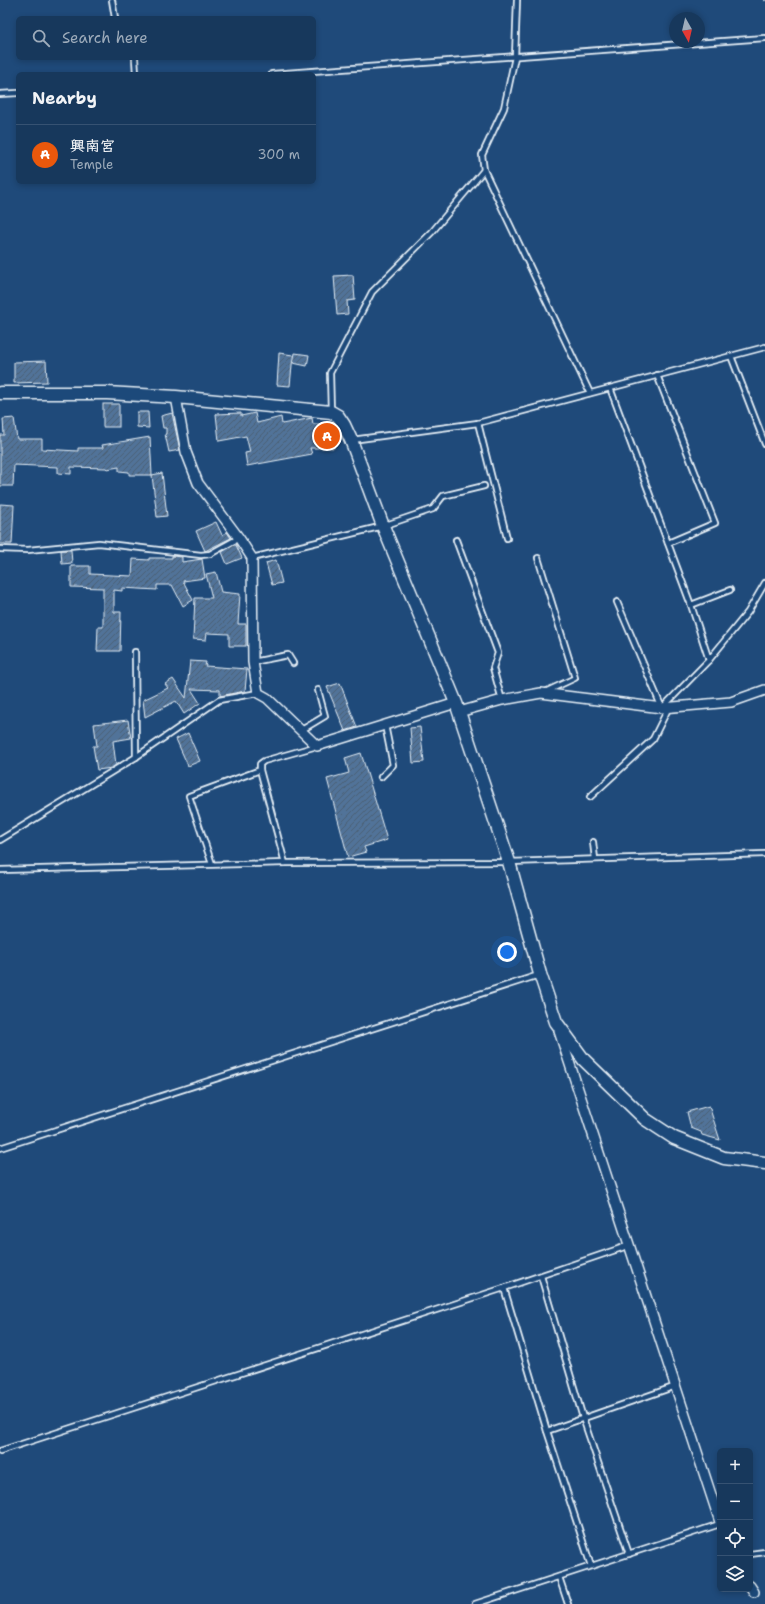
<!DOCTYPE html>
<html lang="en">
<head>
<meta charset="utf-8">
<style>
  body { margin:0; font-family:"Shantell Sans","LXGW WenKai TC",sans-serif; background:#203f62; color:#f1f3f6 }
  .controls { position:absolute; right:12px; bottom:12px; display:grid; overflow:hidden; border-radius:6px; box-shadow:0 2px 6px #0003 }
  .controls button { width:36px; height:36px; display:grid; place-items:center; padding:0; border:0; border-bottom:1px solid #365272; background:#17385c; color:#f1f3f6; font:20px sans-serif }
  .compass { position:absolute; left:669px; top:12px; width:36px; height:36px; border-radius:50%; background:#17385c; box-shadow:0 2px 6px #0003; rotate:172deg }
  .you { position:absolute; left:507px; top:952px; width:14px; height:14px; margin:-10px; border:3px solid #fff; border-radius:50%; background:#1a73e8; box-shadow:0 0 0 6px #1a73e833 }
  .badge { display:grid; place-items:center; width:26px; height:26px; border-radius:50%; background:#ea580c; color:#fff; font-size:13px; font-weight:700 }
  .pin { position:absolute; translate:-50% -50%; border:2px solid #fff; box-shadow:0 1px 4px #0006 }
  .list { margin:0; padding:0; list-style:none }
  h2 { display:flex; justify-content:space-between; align-items:center; height:52px; margin:0; padding:0 16px; font-size:17px }
  h2 small { font-size:13px; font-weight:400; color:#9eacbb }
  .list li { display:grid; grid-template-columns:26px 1fr auto; gap:12px; align-items:center; box-sizing:border-box; height:60px; padding:0 16px; border-top:1px solid #365272 }
  .list b { display:block; font-size:15px; white-space:nowrap }
  .list p { margin:0; font-size:13px; white-space:nowrap; color:#9eacbb }
  .list em { font-size:13px; font-style:normal; color:#9eacbb }
  .icon { flex:none; width:22px; height:22px; fill:none; stroke:currentColor; stroke-width:2; stroke-linecap:round; stroke-linejoin:round }
  .map { position:relative; flex:none; width:765px; height:1604px; overflow:hidden }
  .search { position:absolute; background:#17385c; box-shadow:0 2px 6px #0003; left:16px; top:16px; width:300px; height:44px; display:flex; align-items:center; gap:10px; box-sizing:border-box; padding:0 14px; border-radius:6px; color:#9eacbb; font-size:15px }
  .panel { position:absolute; background:#17385c; box-shadow:0 2px 6px #0003; left:16px; top:72px; width:300px; height:112px; border-radius:6px }
  .map>svg:first-child { display:block }
</style>
</head>
<body>
<div class="map">
<svg width="765" height="1604" viewBox="0 0 765 1604">
  <defs>
    <pattern id="building-hatch" width="6" height="6" patternUnits="userSpaceOnUse"><rect width="6" height="6" fill="#517399"/><path d="M-1 1l2-2M0 6l6-6M5 7l2-2" fill="none" stroke="#4c5e72"/></pattern>
  </defs>
  <rect width="100%" height="100%" fill="#1f4a7a"/>
  <filter id="ink" filterUnits="userSpaceOnUse"><feTurbulence type="fractalNoise" baseFrequency=".025" numOctaves="2"/><feDisplacementMap in="SourceGraphic" scale="8" xChannelSelector="R" yChannelSelector="G"/><feConvolveMatrix kernelMatrix="1 2 1 2 8 2 1 2 1" color-interpolation-filters="sRGB"/></filter>
  <g filter="url(#ink)">
    <g fill="url(#building-hatch)" stroke="#e8f1f8">
      <path d="M353,275L355,300L347,301L348,314L337,315L334,276Z"/>
      <path d="M279,353L293,355L290,386L277,385Z"/>
      <path d="M295,353L309,355L307,366L293,363Z"/>
      <path d="M46,361L47,382L14,383V362Z"/>
      <rect x="103" y="404" width="16" height="23"/>
      <path d="M137,412H148L149,428L137,427Z"/>
      <path d="M172,413L180,450L169,452L165,434H166V428H163L161,416Z"/>
      <path d="M241,413V416L255,413L257,423L281,417L282,424L312,418L313,424H334V448H310L312,454L247,466L245,453L250,452L246,436L219,441L216,414Z"/>
      <path d="M14,418L17,439H42V449L78,451V448H103L102,445L150,437L152,475H129V472L119,471V467L107,469L106,468L71,467V474L58,473V467L14,465L13,486H0V435H4L3,419Z"/>
      <path d="M162,473L167,516L157,517L152,475Z"/>
      <path d="M0,504L14,505L12,544H0Z"/>
      <path d="M216,522L222,535L227,532L231,538L205,551L196,531Z"/>
      <path d="M234,545H236L242,558L227,564L222,552Z"/>
      <path d="M61,550H71L72,563L62,564Z"/>
      <path d="M172,556L182,557V562L202,559L205,578L183,581L193,600L183,606L172,585H157V590L122,588V591L114,590V612H121L120,651H97L98,627H103V588L71,587V566H90V574L132,576L133,559L149,560V558H172Z"/>
      <path d="M276,560L282,583L272,585L266,563Z"/>
      <path d="M216,572L221,592L240,594L238,624H246V646H229V634L207,633L206,640L193,639L195,598H212L206,574Z"/>
      <path d="M190,661L206,662L205,666L247,669L245,691L220,696V690L191,689L200,703L184,714L176,701L145,717L143,700L168,688L165,684L173,679L186,698Z"/>
      <path d="M340,683L357,727L345,731L327,687Z"/>
      <path d="M128,720L131,738L113,741L116,765L112,768L97,770L93,746H97L94,724Z"/>
      <path d="M420,727L424,762L413,763L410,728Z"/>
      <path d="M188,733L200,761L188,766L176,739Z"/>
      <path d="M361,753L387,840L364,847L366,852L348,857L327,779L349,773L345,758Z"/>
      <path d="M709,1106L720,1140L702,1135L701,1132L691,1128L687,1112Z"/>
    </g>
    <g fill="none" stroke-linecap="round" stroke-linejoin="round">
      <defs>
        <g id="service">
          <path d="M112,0L115,18"/>
          <path d="M517,0L515,57L504,108L482,155L484,170L590,393"/>
          <path d="M135,58L136,74"/>
          <path d="M272,74L765,38"/>
          <path d="M0,94L18,93"/>
          <path d="M731,356L765,444"/>
          <path d="M657,375L715,523L668,543"/>
          <path d="M610,388L691,605L709,660L662,708L617,602"/>
          <path d="M331,412L330,373L372,292L432,232L484,170"/>
          <path d="M478,423L507,538"/>
          <path d="M352,440L478,423L765,347"/>
          <path d="M456,540L498,653L493,668L502,700"/>
          <path d="M0,549L28,550L99,543L201,555L210,554L239,538"/>
          <path d="M252,558L383,526L433,509L443,496L484,486"/>
          <path d="M538,558L575,678L545,692"/>
          <path d="M691,605L730,590"/>
          <path d="M135,652L136,757"/>
          <path d="M709,660L748,612L765,583"/>
          <path d="M253,662L288,655L293,663"/>
          <path d="M300,731L325,716L318,690"/>
          <path d="M260,770L285,863"/>
          <path d="M381,777L393,765L385,725"/>
          <path d="M590,797L653,739L669,707"/>
          <path d="M0,840L136,757L219,700L258,693"/>
          <path d="M593,842L595,859"/>
          <path d="M212,864L189,796L260,770V764L264,761L317,746"/>
          <path d="M0,870L285,863L509,862L765,854"/>
          <path d="M0,1148L539,975"/>
          <path d="M541,1276L583,1418L629,1554"/>
          <path d="M504,1288L547,1431L591,1566"/>
          <path d="M547,1431L676,1386"/>
          <path d="M0,1451L504,1288L630,1245"/>
          <path d="M750,1554L765,1552"/>
          <path d="M559,1577L568,1604"/>
          <path d="M475,1604L720,1524"/>
        </g>
        <g id="minor">
          <path d="M176,397L186,452L198,483L239,538L252,558L253,662L258,693L267,698L317,746L456,703"/>
          <path d="M459,712L502,700L541,693L662,708L731,702L765,690"/>
          <path d="M559,1031L720,1522"/>
          <path d="M750,1586L754,1592"/>
        </g>
        <path id="tertiary" d="M0,393H107L176,397L331,412L338,416L344,425L351,440L383,526L456,703L509,862L540,974L556,1022L584,1060L645,1119L674,1138L724,1158L765,1163"/>
      </defs>
      <use href="#service" stroke="#e8f1f8" stroke-width="8"/>
      <use href="#minor" stroke="#e8f1f8" stroke-width="12"/>
      <use href="#tertiary" stroke="#e8f1f8" stroke-width="15"/>
      <path stroke="#e8f1f8" stroke-width="2" stroke-dasharray="4 3" stroke-linecap="butt" d="M765,0V1"/>
      <use href="#service" stroke="#1f4a7a" stroke-width="4.5"/>
      <use href="#minor" stroke="#1f4a7a" stroke-width="9"/>
      <use href="#tertiary" stroke="#1f4a7a" stroke-width="12"/>
    </g>
  </g>
</svg>
<div class="controls">
<button>+</button>
<button>−</button>
<button><svg class="icon" aria-label="locate" viewBox="0 0 24 24"><circle cx="12" cy="12" r="6"/><path d="M12 2v4M12 18v4M2 12h4M18 12h4"/></svg></button>
<button><svg class="icon" aria-label="layers" viewBox="0 0 24 24"><path d="M12 4l9 5-9 5-9-5zM3 14l9 5 9-5"/></svg></button>
</div>
<svg class="compass" viewBox="-18 -18 36 36"><path d="M0-13l5 13h-10z" fill="#e53935"/><path d="M0 13l5-13h-10z" fill="#9eacbb"/></svg>
<div class="you"></div>
<div class="pin badge" style="left:327px;top:436px">A</div>
<div class="search"><svg class="icon" aria-label="search" viewBox="0 0 24 24"><circle cx="10" cy="10" r="6"/><path d="M15 15l6 6"/></svg>Search here</div>
<section class="panel">
<h2>Nearby<small></small></h2>
<ul class="list">
<li><span class="badge">A</span><div><b>興南宮</b><p>Temple</p></div><em>300 m</em></li>
</ul>
</section>
</div>
</body>
</html>
